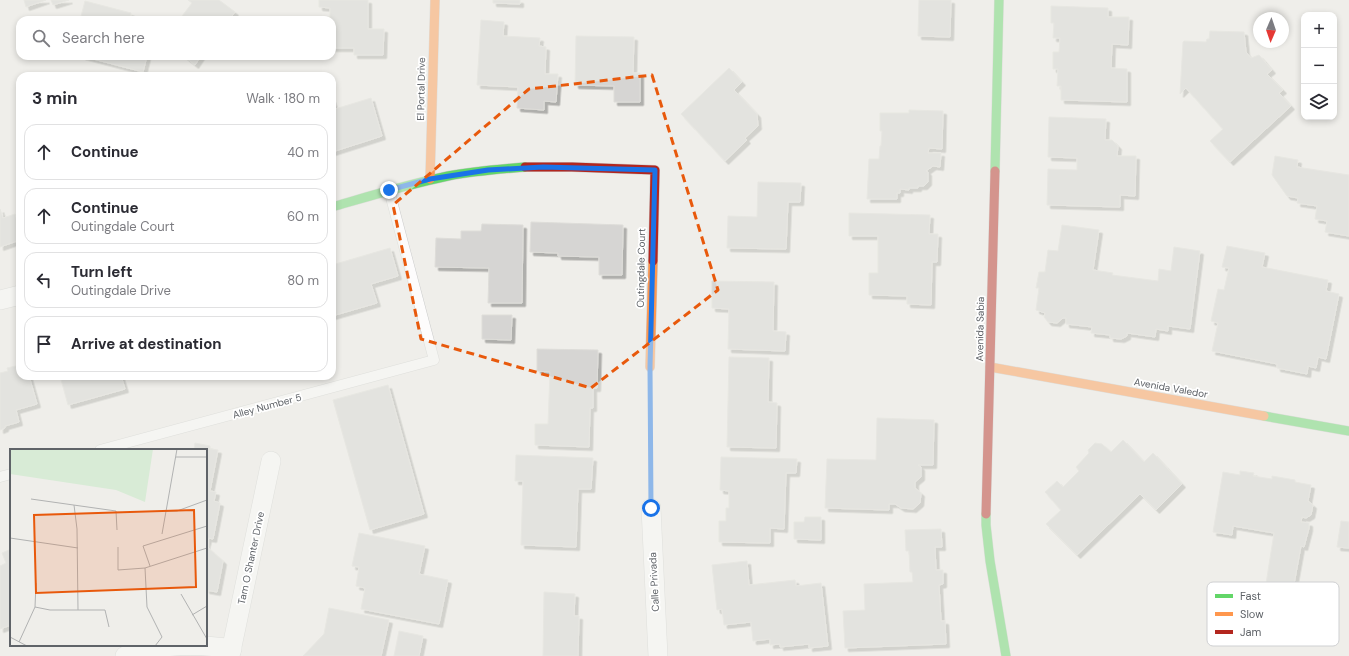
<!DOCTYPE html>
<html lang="en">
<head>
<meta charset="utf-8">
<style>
  body { margin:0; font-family:"DM Sans",sans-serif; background:#f2f2f3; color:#2b2b33 }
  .controls { position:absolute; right:12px; top:12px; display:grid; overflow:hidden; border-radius:8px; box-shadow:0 2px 6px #0003 }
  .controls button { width:36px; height:36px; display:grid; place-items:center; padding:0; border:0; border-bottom:1px solid #e1e1e2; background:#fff; color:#2b2b33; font:20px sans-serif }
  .compass { position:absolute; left:1253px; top:12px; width:36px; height:36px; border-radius:50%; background:#fff; box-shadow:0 2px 6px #0003; rotate:182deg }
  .stop { position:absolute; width:12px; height:12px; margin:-9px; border:3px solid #1a73e8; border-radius:50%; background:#fff }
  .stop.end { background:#1a73e8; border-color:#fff; box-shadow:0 1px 4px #0008 }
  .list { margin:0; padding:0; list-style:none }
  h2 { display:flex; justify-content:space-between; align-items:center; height:52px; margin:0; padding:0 16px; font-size:17px }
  h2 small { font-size:13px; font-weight:400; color:#7c7c81 }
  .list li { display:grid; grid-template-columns:26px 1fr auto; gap:12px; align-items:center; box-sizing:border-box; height:56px; margin:0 8px 8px; padding:0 8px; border:1px solid #e1e1e2; border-radius:12px }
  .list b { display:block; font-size:15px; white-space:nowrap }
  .list p { margin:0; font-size:13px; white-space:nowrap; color:#7c7c81 }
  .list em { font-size:13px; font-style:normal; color:#7c7c81 }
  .icon { flex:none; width:22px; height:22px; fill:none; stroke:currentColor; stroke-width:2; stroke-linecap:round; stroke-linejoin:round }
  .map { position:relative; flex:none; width:1349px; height:656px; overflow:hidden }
  .search { position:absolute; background:#fff; box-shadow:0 2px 6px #0003; left:16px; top:16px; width:320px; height:44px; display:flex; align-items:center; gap:10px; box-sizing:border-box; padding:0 14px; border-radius:12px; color:#7c7c81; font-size:15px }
  .panel { position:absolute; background:#fff; box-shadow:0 2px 6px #0003; left:16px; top:72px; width:320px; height:308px; border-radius:12px }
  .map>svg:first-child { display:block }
</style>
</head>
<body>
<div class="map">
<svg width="1349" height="656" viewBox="0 0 1349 656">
  <defs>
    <filter id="shadow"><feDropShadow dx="3.5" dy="3.5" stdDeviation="0" flood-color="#0004"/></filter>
  </defs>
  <rect width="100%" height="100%" fill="#efeeea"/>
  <g fill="#d6d5d3" stroke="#deddd9" filter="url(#shadow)">
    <path d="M24,0H46L26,7Z"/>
    <path d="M51,0H69L53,5Z"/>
    <path d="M188,0H219L235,12L229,20H179L192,3Z"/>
    <path d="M319,0H368V29H384L383,55H354V48H332V20H330V8L319,7Z"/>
    <path d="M493,0H520V4L493,3Z"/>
    <path d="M919,0H951L950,37L918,36Z"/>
    <path d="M85,1L131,13L130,20H80Z"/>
    <path d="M1051,6L1108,8V17H1129L1128,45L1112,44L1111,68L1127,69V102L1061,100V86H1057L1058,69H1053V52H1059L1060,38H1053L1054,23H1051Z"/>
    <path d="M481,20L504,22L503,36L540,38L539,46L546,47L545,74H558L556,102L544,101V110L517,108L518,87L477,85Z"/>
    <path d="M1210,31L1244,32L1246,52L1251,58L1259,55L1272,70L1267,74L1283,90L1279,93L1291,106L1230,162L1210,141L1223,129L1186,88L1180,94L1183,42L1184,41L1206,42L1207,39H1209Z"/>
    <path d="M576,36L634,37L633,73H640V102H614V86L575,85Z"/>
    <path d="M82,56H147L143,72Z"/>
    <path d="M184,56H201L195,65Z"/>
    <path d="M729,68L742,82L734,90L757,114L758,126L745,138L747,140L725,161L681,114Z"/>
    <path d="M371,98L382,136L332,152V99L335,109Z"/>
    <path d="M909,110L943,111L942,149L929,148L928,153H941L940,167L933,166L926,171L928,172V182L924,186H918V188H909V190L900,189V193H897V199H867L869,159H879L880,146H881L882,131H880V113H909Z"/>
    <path d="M1049,117L1106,119L1105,140H1112L1118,146L1117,156H1136L1135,196L1120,195V207L1047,205L1048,169L1077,170V158L1048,157Z"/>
    <path d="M1275,156L1298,160L1297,167L1349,175V236L1325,232L1327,221L1315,219L1317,206L1297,203L1298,198L1287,196L1272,175Z"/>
    <path d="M758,182L801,183L800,202H788L786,249L727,248L728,216L757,217Z"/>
    <path d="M0,209L3,218L15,214L20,231V240L0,247Z"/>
    <path d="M849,213L930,215L929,234H938L937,262H932L931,305L907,304V296L869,295V273H878V236H849Z"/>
    <path d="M531,222L623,225L622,275H599V257L558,256V253L530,252Z"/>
    <path d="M482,224L523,225L522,303H488L489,268L435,267L436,238L461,239V231H481Z"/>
    <path d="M1062,225L1099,230L1093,270L1113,273L1112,275L1158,281L1159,269L1171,271L1174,247L1200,251L1190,329L1168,326V331L1156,329L1155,337L1127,333V336L1121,339L1110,338V335L1091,333L1092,327L1066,324V318H1063L1057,323L1048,322L1044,317L1045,313L1036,310L1039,288H1036L1039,272H1045L1048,250L1058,251Z"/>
    <path d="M1227,246L1265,253L1262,267L1328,280L1326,291L1339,294L1326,359L1318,357L1316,368L1308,366L1307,374L1277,368V364L1212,351L1218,323L1211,321L1218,289L1224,290L1229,268L1222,267Z"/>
    <path d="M390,248L398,276L371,284L377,303L332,316V265Z"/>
    <path d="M712,281L774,282L773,331L786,332L785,351L728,349L729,309L712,308Z"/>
    <path d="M482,315H512L511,340L482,339Z"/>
    <path d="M537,349L598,350L597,388H593V408H590L589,447L535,445V424H548L550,372L537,371Z"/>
    <path d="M729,357L769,358L768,402L777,403L776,448L727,447Z"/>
    <path d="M20,365V376H29L37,404L16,410L19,422L5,426V428L0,430V373L8,371L7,368Z"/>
    <path d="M60,376H121L125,389L68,405Z"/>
    <path d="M388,385L424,514L370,530L333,400Z"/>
    <path d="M877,418L934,420L933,465H918L921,467V477L915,482V488L921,493L920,503L913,509L901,508L895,504H889V510L825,508L827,459L876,460Z"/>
    <path d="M1123,440L1144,462L1153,453L1182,484L1156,510L1140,494L1077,555L1046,524L1061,510L1045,492L1057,481L1063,487L1079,471L1076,467L1089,453L1088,450L1095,443L1102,444L1111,452Z"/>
    <path d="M195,443L210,446V449L218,450L210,491L216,492L214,501L220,503L213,539L208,538L206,546L223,561L217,592L206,590V450H194Z"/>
    <path d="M516,455L593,458L591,489H578L576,547L521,545L523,481H515Z"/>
    <path d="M721,457L797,459L796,473H786L784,529L770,528V543L719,542V521H726V508H729V491L720,490Z"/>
    <path d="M1240,471L1254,473L1253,476L1272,479V476L1295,480V482L1311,485L1308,501L1313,505L1311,515L1306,518L1302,517L1301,522L1309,523V528L1304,547L1301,546L1292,595L1265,590L1274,533L1233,526L1232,535L1213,532L1223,472L1240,475Z"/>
    <path d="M805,517H821V540L794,539V522H804Z"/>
    <path d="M1341,521L1349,522V548L1337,547Z"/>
    <path d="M941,529L942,547H935L936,570H943V584L939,585L941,621H945L946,644L845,648L843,611L865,610L864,584L913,582L912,572H910L909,551H906L905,530Z"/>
    <path d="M359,533L425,546L419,574L448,580L439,624L361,609L365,588L356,586L359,567L352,566Z"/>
    <path d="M11,549V625L0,629V566L6,563L2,553Z"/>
    <path d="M747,561L749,585L795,580L796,586L821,583L828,646L809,648V644L780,647V644L770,645V639L753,641L751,622L724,625L722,609L717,610L712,565Z"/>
    <path d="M544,592L575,594L574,616H579L578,656H543Z"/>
    <path d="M329,608L389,620L381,656H303L324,634Z"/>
    <path d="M399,631L423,636L419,656H394Z"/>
  </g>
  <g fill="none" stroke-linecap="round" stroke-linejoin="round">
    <defs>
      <g id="lane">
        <path d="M100,450L434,360L389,190"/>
        <path d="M0,477L11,474"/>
      </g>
      <g id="street">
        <path d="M0,300L20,295"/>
        <path d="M651,508L658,656"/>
        <path d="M125,656C160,644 195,643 232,649"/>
        <path d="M230,656L271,461"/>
      </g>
      <g id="fast">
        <path d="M995,171L999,0"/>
        <path d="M332,207C370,196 409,184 448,176C474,171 499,169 525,167"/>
        <path d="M1264,416L1349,431"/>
        <path d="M986,514V525L990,561L1006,656"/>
      </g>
      <g id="slow">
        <path d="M430,179L435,0"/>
        <path d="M650,367L653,261"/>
        <path d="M990,367L1264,416"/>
      </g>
      <g id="jam">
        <path d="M525,167H572L655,170L653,261"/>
        <path d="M986,514L995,171"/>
      </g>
    </defs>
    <use href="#lane" stroke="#cbcccc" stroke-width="11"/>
    <use href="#street" stroke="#cbcccc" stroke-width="20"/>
    <use href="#fast" stroke="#cacacb" stroke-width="10"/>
    <use href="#slow" stroke="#cacacb" stroke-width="10"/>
    <use href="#jam" stroke="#cacacb" stroke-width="10"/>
    <path stroke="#cacfcc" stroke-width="2.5" stroke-dasharray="4 2" stroke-linecap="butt" d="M650,389L651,488"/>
    <use href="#lane" stroke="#fdfcfc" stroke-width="10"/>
    <use href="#street" stroke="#fdfcfc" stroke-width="19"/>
    <use href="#fast" stroke="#63d668" stroke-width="9"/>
    <use href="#slow" stroke="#ff974d" stroke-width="9"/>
    <use href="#jam" stroke="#b3261e" stroke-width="9"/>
  </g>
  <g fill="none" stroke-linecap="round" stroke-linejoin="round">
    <path stroke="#1a73e8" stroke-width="5" d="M389,190L430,179L488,170L543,167L655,170L650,367L651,508"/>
  </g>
  <path d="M0 0H1349V656H0ZM652,75L718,290L591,388L421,339L393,205L529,89Z" fill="#efeeea" fill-opacity=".55" fill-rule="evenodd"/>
  <path fill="none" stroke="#e8590c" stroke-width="3" stroke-dasharray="8 5" stroke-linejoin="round" d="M652,75L718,290L591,388L421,339L393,205L529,89Z"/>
  <g text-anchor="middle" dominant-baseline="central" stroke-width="3.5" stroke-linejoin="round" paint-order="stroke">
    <g font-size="10" fill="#5f6368" stroke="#fff">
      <text transform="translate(421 89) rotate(-89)">El Portal Drive</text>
      <text transform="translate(641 268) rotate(-89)">Outingdale Court</text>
      <text transform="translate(980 329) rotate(-89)">Avenida Sabia</text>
      <text transform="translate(1171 388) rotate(10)">Avenida Valedor</text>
      <text transform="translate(267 406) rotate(-15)">Alley Number 5</text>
      <text transform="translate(251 558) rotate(-78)">Tam O Shanter Drive</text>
      <text transform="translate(654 582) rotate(-93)">Calle Privada</text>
    </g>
  </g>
  <g transform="translate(10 449)">
    <rect width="197" height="197" fill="#efeeea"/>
    <path d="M0,0H143L135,53L106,41L0,25Z" fill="#d8ebd6"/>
    <path fill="none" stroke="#b1b2b2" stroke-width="1" d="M166,8H197M21,50L106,62L107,81M64,56L67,80L68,161M156,62H167L197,51M152,85L167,0M0,89L68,99M108,98V121L135,119L197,99M140,117L133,97L197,77M135,119L137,158L152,188L145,197M171,145L197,190M25,158L40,161H95L99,178M182,166L197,157M0,188L17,197M9,193L25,158L26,134"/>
    <path fill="#e8590c" fill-opacity="0.15" stroke="#e8590c" stroke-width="2" d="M184,61L186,138L26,144L24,66Z"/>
    <rect width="197" height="197" fill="none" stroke="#5f6368" stroke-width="2"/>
  </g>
  <rect x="1207" y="582" width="132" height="64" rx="6" fill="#fff" stroke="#cfd0d2" stroke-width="1"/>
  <rect x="1215" y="594" width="18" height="4" fill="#63d668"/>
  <rect x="1215" y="612" width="18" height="4" fill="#ff974d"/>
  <rect x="1215" y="630" width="18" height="4" fill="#b3261e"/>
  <g font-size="11" fill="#5f6368">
    <text x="1240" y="600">Fast</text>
    <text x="1240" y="618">Slow</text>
    <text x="1240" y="636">Jam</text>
  </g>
</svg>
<div class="controls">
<button>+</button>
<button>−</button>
<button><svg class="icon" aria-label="layers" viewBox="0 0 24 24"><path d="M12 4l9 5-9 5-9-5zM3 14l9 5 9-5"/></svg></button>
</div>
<svg class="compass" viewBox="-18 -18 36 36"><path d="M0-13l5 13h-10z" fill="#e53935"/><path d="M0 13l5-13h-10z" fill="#7c7c81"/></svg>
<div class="stop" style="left:651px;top:508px"></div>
<div class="stop end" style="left:389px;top:190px"></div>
<div class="search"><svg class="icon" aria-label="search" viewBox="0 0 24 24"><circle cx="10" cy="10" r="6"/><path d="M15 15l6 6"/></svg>Search here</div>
<section class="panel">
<h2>3 min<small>Walk · 180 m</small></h2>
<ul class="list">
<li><svg class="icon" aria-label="ahead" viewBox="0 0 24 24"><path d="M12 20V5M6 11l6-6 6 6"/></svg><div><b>Continue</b></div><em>40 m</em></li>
<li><svg class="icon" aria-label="ahead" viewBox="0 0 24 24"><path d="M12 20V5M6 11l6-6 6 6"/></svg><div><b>Continue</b><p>Outingdale Court</p></div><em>60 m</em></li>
<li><svg class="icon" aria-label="left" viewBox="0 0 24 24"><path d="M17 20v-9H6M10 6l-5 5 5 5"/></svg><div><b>Turn left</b><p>Outingdale Drive</p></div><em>80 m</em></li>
<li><svg class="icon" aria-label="arrive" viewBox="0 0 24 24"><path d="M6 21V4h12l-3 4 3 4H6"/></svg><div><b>Arrive at destination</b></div></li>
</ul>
</section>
</div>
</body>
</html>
